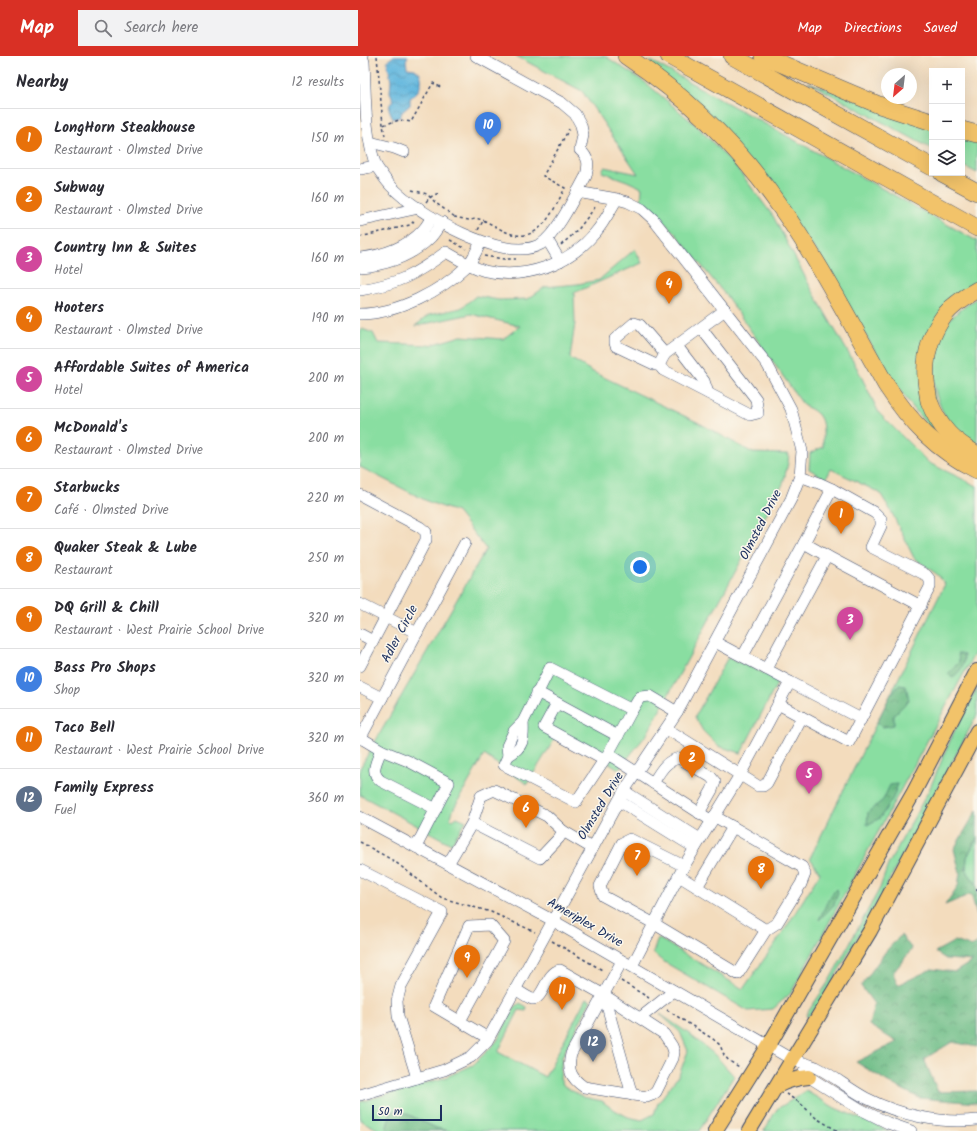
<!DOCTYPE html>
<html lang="en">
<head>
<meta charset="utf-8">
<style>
  body { margin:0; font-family:Kalam,sans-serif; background:#f2f2f3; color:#2b2b33 }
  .controls { position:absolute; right:12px; top:12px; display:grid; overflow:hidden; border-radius:0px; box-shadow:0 4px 16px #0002 }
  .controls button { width:36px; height:36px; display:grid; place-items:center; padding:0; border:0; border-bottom:1px solid #e1e1e2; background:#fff; color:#2b2b33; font:20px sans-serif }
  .compass { position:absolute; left:521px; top:12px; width:36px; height:36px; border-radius:50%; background:#fff; box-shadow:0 4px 16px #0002; rotate:208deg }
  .scale { position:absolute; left:12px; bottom:10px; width:70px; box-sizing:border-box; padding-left:4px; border:2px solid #1b2f5e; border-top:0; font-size:11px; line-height:14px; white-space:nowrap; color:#1b2f5e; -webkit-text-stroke:3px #fbf7ec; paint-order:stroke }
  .you { position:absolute; left:280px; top:511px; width:14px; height:14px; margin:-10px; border:3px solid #fff; border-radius:50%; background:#1a73e8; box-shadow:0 0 0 6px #1a73e833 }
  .badge { display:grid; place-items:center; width:26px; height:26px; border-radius:50%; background:#d93025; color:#fff; font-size:13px; font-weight:700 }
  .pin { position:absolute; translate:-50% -33px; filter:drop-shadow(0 1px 2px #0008) }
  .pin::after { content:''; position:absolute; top:21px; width:14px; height:12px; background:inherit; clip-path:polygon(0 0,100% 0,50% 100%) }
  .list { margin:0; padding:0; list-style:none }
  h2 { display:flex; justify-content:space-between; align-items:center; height:52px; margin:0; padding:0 16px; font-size:17px }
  h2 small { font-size:13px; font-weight:400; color:#7c7c81 }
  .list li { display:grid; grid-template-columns:26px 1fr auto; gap:12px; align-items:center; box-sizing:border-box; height:60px; padding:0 16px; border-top:1px solid #e1e1e2 }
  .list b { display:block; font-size:15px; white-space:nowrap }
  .list p { margin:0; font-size:13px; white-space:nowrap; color:#7c7c81 }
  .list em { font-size:13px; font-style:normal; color:#7c7c81 }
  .icon { flex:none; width:22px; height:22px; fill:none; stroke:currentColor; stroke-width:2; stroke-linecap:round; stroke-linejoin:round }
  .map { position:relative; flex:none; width:617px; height:1075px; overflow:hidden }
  header { display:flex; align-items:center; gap:24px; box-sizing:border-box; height:56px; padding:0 20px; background:#d93025; color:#fff }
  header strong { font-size:19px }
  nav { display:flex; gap:22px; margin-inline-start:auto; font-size:14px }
  .search { width:280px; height:36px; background:#f2f2f3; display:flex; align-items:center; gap:10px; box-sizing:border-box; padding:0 14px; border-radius:0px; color:#7c7c81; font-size:15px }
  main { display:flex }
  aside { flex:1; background:#fff }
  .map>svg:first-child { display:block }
</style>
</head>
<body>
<header>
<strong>Map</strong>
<div class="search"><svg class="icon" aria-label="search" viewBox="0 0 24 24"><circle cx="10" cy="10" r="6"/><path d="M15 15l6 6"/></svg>Search here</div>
<nav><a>Map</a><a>Directions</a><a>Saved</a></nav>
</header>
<main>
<aside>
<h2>Nearby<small>12 results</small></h2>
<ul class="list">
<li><span class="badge" style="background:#e8710a">1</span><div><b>LongHorn Steakhouse</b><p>Restaurant · Olmsted Drive</p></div><em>150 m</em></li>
<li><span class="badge" style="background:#e8710a">2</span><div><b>Subway</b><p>Restaurant · Olmsted Drive</p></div><em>160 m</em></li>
<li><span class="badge" style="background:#d1479c">3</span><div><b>Country Inn &amp; Suites</b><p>Hotel</p></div><em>160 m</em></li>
<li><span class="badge" style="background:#e8710a">4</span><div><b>Hooters</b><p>Restaurant · Olmsted Drive</p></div><em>190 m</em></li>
<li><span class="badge" style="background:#d1479c">5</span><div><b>Affordable Suites of America</b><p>Hotel</p></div><em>200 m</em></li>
<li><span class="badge" style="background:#e8710a">6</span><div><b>McDonald's</b><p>Restaurant · Olmsted Drive</p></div><em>200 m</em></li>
<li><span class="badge" style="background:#e8710a">7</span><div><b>Starbucks</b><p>Café · Olmsted Drive</p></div><em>220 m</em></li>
<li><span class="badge" style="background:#e8710a">8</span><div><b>Quaker Steak &amp; Lube</b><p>Restaurant</p></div><em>250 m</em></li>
<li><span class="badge" style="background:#e8710a">9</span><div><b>DQ Grill &amp; Chill</b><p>Restaurant · West Prairie School Drive</p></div><em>320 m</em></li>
<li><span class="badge" style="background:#3f7fe0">10</span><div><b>Bass Pro Shops</b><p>Shop</p></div><em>320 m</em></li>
<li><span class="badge" style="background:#e8710a">11</span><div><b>Taco Bell</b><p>Restaurant · West Prairie School Drive</p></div><em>320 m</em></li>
<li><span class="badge" style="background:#5c6f8a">12</span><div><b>Family Express</b><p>Fuel</p></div><em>360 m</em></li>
</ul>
</aside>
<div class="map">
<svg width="617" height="1075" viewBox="0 0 617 1075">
  <defs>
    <pattern id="forest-crowns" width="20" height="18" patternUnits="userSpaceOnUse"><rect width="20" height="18" fill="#6ebd87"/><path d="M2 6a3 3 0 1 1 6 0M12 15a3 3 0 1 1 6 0" fill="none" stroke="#5a9a72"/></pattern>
    <pattern id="water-waves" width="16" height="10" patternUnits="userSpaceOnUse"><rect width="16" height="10" fill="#62b7de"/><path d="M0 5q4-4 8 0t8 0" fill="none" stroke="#5095b7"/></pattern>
  </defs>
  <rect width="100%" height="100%" fill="#fbf7ec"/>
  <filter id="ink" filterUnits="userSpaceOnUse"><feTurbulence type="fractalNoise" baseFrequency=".025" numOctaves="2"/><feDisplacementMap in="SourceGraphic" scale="8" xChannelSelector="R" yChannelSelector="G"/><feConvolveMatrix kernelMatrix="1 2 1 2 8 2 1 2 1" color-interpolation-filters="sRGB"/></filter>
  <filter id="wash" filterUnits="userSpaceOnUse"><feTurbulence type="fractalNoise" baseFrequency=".012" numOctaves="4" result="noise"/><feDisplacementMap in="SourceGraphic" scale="16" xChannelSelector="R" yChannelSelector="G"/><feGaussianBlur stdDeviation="0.9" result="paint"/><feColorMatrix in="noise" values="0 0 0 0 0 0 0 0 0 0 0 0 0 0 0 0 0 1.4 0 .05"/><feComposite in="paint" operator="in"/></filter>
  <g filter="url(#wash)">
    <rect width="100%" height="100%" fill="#f3dcbd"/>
    <g fill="#89dea1" stroke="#528680">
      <path d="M156,0H245L286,27L338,71L377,112L413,160L452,234L497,312L519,357L569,407L617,430V593L431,937L413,953L388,955L301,904L293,897L298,882L383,933L422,878L460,817L450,802L585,528L578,519L554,502L531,455L520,437L471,413L466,423L449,413L450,397L463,391C463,370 466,358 444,350L367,241L315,177L281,144L282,132L267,125L242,116L244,111L278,118L222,35Z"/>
      <path d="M289,6H293L617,185V227L564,289L583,383L570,372L555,354L539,333L507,282L458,197Z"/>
      <path d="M448,26L572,71V93Z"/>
      <path d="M602,80L617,84V117L602,109Z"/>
      <path d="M275,193L282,207L214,237L215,267L210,302L233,316L339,367L393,397L429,398L428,407L423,428L287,678L259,713L199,676L167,728L124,699L94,752L90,763L93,764L97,761L106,765L91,788L0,739V712L126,493L97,456L69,446L0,411V277L2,273L13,277L18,287L71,289L101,280L143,283L160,270L111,258L55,270L69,259L101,252L116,240L139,244L168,243L185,231L218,228L239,224Z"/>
      <path d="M617,242V391C604,382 590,370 583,356C568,327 569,285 592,261C599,254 609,248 617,242Z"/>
      <path d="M368,601L419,624L381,697L358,690L343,675L335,661Z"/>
      <path d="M617,632V659L523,836L462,944L448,961L446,960L448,956L469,925L520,832L528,809L569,734L593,678Z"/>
      <path d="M617,782V829L606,814L607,801Z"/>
      <path d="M226,942L231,944L202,1001L200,1023L204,1030L223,1041L242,1045L251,1052L268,1061L282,1064L294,1058L298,1047L319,1019L328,995L320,976L300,958L328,977L354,998L374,1020L339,1075H89L76,1072L41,1055H32L26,1075H21L0,1064V1046L84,1022L113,1009L137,985L154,952L160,947L167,951L166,955L159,954L138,996L185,1021Z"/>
      <path d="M446,1035L475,1052L530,1075H404L417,1053Z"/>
    </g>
    <g fill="url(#forest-crowns)" stroke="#447672">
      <path d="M598,597L604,599C604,609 602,614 593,621L588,618L599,606Z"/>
      <path d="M539,629L546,630L549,644L534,659V669L523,671L517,666L530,640Z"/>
      <path d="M538,728L533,742L520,762L507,769L508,756L523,744L530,729Z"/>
      <path d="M617,754V782L607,801L606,814L617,829V859L611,838L585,849L598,830L600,817L594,793Z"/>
      <path d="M476,833L478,836L474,849L459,864L468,844Z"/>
      <path d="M541,879L552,893L533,917L538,929L572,913L595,916L613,905L586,903L575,896L595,885L612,891L617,886V991L592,986L564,1003L578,1036L617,1035V1047L559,1042L530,1027L496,1006L537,986L509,969L514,948L501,930L526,895Z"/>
      <path d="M31,1055H41L76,1072L89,1075H26Z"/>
    </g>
    <path fill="url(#water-waves)" stroke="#3e739e" d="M34,0H48L46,4L47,12L55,13C56,14 59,16 60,18C64,27 58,38 50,42V49L42,56L40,61L33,63L29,53L30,48L32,46L33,43L30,36L31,25L27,5Z"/>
  </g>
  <g filter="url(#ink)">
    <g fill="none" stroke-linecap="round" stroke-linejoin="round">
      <defs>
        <g id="minor">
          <path d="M2,0L4,6C6,41 4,77 16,110"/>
          <path d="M10,86L34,92L44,96"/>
          <path d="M0,113L16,110C21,117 25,124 31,130C56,157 144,209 181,188C197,178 216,138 226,120C229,108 229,102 220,94L223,79L221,69L215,58L202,47L116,0"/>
          <path d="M0,165L59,152"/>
          <path d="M187,183L200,205"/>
          <path d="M0,202C22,200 48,191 63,174C67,170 69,165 72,161"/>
          <path d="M0,211C26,209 52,200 71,181C75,177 78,171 82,166"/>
          <path d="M0,234C38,228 55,219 86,196C98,203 111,211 125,215C165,224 208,209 235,177C244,167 250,154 257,143"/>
          <path d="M0,258C37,258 81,235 107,210C113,204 117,193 121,186"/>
          <path d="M341,272L396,343L398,357L390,359L303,314L299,309L305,298L365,254"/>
          <path d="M317,290L344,325L348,337"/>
          <path d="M299,309H296L256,290L255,287V283L274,267L280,269L305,298"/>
          <path d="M0,439L60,471L66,476V484L0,610"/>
          <path d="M467,500L561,550"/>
          <path d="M0,548L57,577"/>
          <path d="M0,578L13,585"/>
          <path d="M355,586L406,613L467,500L444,487L472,433L459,427L440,420"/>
          <path d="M383,600L444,487"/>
          <path d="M430,626L501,663"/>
          <path d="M0,631L22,642"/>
          <path d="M177,636L258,680"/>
          <path d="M197,647L184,671L244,704"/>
          <path d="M272,654L280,641L290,640L317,656"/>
          <path d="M442,661L489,686L570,531V524L566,519L511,491L521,470V463L515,457L472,433"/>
          <path d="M307,673L398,730H403L407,727L442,661L418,648"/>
          <path d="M1,682L21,694L48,705L89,727L56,791"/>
          <path d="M0,683L105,487"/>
          <path d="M21,694C17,706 9,716 21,725L76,753"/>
          <path d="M248,698L272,654L190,612L163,666L154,675L147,690L148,700L144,709L216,746L248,698L352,765"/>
          <path d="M148,700C164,691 164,683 163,666"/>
          <path d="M293,727C300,716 305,705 319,702L351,721L355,726L352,734L339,757"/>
          <path d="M264,735L340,783"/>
          <path d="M259,745L335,792"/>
          <path d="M0,761L192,864L433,1004C441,1006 449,1008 456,1011C474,1020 489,1033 506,1042C539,1059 580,1068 617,1064"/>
          <path d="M203,775L232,792"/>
          <path d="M88,808L112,767L121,740L134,734L187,760L203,775L199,782L180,802L112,767"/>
          <path d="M324,810L270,783L262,787L240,830L243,840L293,867L378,918L406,874L417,867L441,828L445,818L442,811L354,760"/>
          <path d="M0,814L82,856L41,930L37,945L38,960L57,1022"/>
          <path d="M319,820L406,874"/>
          <path d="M337,831L373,771"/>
          <path d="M272,910L324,810L380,719L430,626L406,613"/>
          <path d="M155,933C160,936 167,941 172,943C183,945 186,916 200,914L244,939L304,978L312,990L314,996L313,1002L296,1036L292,1039L287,1041L224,1031C211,1022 207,1014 211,998C228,967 245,936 262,905"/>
          <path d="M244,939L272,1039"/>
          <path d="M280,962L314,935"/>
          <path d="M100,965L144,885L130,869L109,870L74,950L128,982"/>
          <path d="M444,1016L449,1021L500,1053L528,1067L551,1075"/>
          <path d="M0,1039L84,1014L111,1001L127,985L264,735L317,656L431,443L440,420L442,395L431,353L407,308L293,163L282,153L268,146L257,143L217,136"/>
        </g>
        <g id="major">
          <path d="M417,1030C428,1024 437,1022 449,1021"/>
          <path d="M355,1075L409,989L554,736L617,615"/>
          <path d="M389,1075L510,875L617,675"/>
        </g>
        <g id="highway">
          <path d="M266,0C326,40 380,92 421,152C461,208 492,270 526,329C551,367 576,394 617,414"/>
          <path d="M309,0L617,172"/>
          <path d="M372,0L572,111"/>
          <path d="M403,0L519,49L572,66"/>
          <path d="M602,74L617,78"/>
          <path d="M582,117L617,136"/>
          <path d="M617,234C605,241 592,249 584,260C568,282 563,307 567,333C568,337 568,341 569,345C573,356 580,368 588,377C596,386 607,392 617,399"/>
        </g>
      </defs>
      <use href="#minor" stroke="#3b496c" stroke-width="12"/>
      <use href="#major" stroke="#3b496c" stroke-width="16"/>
      <use href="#highway" stroke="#3b496c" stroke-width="18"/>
      <g stroke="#3b496c" stroke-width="1.5" stroke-dasharray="3 3" stroke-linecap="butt">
        <path d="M17,0L23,69"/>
        <path d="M25,80L23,69L39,64L51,66L73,27L82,32"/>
        <path d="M52,134L67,138L77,148L95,161"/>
        <path d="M66,146C70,141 74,138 81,137"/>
        <path d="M95,162V161C100,162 106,164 110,164C113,164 116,162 119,163C128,165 140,174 149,177C180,189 194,153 205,132L183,120L209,73"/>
        <path d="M118,174L123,165"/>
        <path d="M0,181L50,169L56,163"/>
        <path d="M90,184L106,193"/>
        <path d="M201,189L217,175L236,150"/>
        <path d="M124,200L144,203H156"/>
        <path d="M0,786L34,805L82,842L131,856L175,876"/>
        <path d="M617,832V835"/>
        <path d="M192,885L244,915"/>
        <path d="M261,925L289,942"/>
        <path d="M307,954L353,983L360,989L364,999L369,1005L381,1012"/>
        <path d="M426,1038L440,1047L456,1062L478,1075"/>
      </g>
      <use href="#minor" stroke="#fff" stroke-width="11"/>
      <use href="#major" stroke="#f2c36a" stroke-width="14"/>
      <use href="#highway" stroke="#f2c36a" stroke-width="17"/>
    </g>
  </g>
  <g text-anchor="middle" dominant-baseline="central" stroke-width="3" stroke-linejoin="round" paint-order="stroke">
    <g font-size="13" fill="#1b2f5e" stroke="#fbf7ec">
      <text transform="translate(401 469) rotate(-63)">Olmsted Drive</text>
      <text transform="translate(40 578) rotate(-62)">Adler Circle</text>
      <text transform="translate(241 750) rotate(-59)">Olmsted Drive</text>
      <text transform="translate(225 867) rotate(30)">Ameriplex Drive</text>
    </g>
  </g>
</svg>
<div class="controls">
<button>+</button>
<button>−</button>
<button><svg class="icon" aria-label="layers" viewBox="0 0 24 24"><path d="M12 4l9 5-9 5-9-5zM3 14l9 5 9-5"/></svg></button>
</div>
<svg class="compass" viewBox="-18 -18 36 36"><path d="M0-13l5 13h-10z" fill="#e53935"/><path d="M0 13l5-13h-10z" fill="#7c7c81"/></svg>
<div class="scale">50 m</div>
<div class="you"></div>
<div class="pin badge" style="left:481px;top:478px;background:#e8710a">1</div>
<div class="pin badge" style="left:332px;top:722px;background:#e8710a">2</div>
<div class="pin badge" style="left:490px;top:584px;background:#d1479c">3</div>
<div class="pin badge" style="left:309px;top:248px;background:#e8710a">4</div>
<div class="pin badge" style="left:449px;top:738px;background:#d1479c">5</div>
<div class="pin badge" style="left:166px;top:772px;background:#e8710a">6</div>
<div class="pin badge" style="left:277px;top:820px;background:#e8710a">7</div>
<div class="pin badge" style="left:401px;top:833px;background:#e8710a">8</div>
<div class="pin badge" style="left:107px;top:922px;background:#e8710a">9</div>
<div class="pin badge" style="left:128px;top:89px;background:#3f7fe0">10</div>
<div class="pin badge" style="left:202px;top:954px;background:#e8710a">11</div>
<div class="pin badge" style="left:233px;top:1006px;background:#5c6f8a">12</div>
</div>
</main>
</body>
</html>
